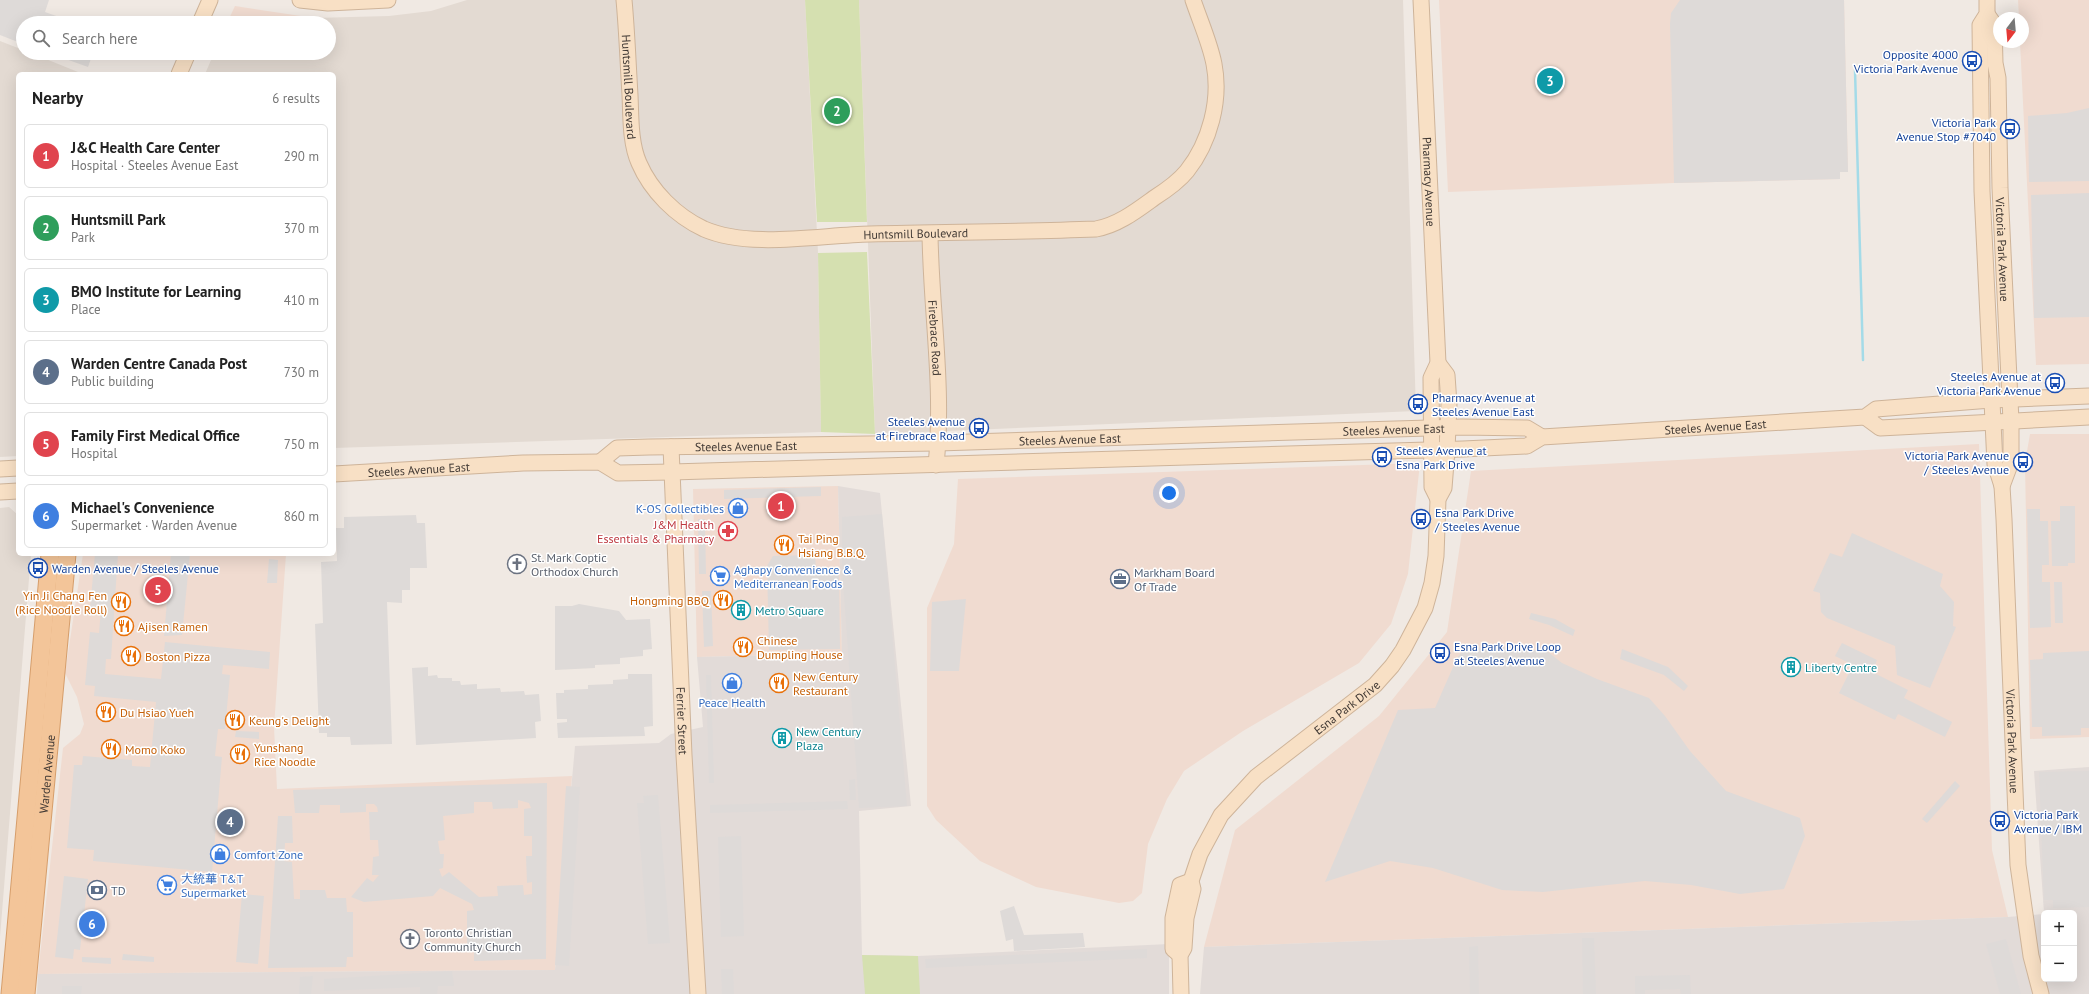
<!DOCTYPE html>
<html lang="en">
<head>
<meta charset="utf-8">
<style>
  body { margin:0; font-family:"PT Sans","Noto Sans SC",sans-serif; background:#f2f2f2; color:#222 }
  .controls { position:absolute; right:12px; bottom:12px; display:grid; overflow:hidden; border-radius:6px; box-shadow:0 4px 16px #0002 }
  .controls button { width:36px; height:36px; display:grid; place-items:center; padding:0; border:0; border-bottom:1px solid #e0e0e0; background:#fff; color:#222; font:20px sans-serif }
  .compass { position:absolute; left:1993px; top:12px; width:36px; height:36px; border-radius:50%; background:#fff; box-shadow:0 4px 16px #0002; rotate:196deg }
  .you { position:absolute; left:1169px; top:493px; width:14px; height:14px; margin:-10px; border:3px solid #fff; border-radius:50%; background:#1a73e8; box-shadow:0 0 0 6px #1a73e833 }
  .badge { display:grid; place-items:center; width:26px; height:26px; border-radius:50%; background:#e42634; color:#fff; font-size:13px; font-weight:700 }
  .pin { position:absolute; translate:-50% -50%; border:2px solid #fff; box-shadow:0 1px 4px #0006 }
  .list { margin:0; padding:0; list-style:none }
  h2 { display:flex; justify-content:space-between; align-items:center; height:52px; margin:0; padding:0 16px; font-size:17px }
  h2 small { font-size:13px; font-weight:400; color:#767676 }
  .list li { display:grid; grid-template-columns:26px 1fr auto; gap:12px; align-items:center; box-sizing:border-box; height:64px; margin:0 8px 8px; padding:0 8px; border:1px solid #e0e0e0; border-radius:6px }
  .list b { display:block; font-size:15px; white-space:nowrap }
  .list p { margin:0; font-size:13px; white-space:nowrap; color:#767676 }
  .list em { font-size:13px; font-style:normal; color:#767676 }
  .icon { flex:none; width:22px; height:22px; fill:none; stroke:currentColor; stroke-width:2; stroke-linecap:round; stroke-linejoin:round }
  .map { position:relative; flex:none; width:2089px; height:994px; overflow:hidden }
  .search { position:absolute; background:#fff; box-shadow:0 4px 16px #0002; left:16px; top:16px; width:320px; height:44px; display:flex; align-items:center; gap:10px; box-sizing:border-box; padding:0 14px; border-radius:22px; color:#767676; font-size:15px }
  .panel { position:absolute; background:#fff; box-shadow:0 4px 16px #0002; left:16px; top:72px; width:320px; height:484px; border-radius:6px }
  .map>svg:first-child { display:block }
</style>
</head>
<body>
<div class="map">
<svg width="2089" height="994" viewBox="0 0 2089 994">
  <rect width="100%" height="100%" fill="#f0e9e3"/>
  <g fill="#e3dad2">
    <path d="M467,0H805L818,253L821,432L334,448V74H205L214,53H329V23H315L314,18L389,16L431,11Z"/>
    <path d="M859,0H1403L1416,411L875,434Z"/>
    <path d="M0,41L23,50V53H31L83,74H18V456L0,457Z"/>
    <path d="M9,507L18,515V554H31L0,937V508Z"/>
  </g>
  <g fill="#f0dbd0">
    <path d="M1439,0H1844L1848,172H1840V179L1674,183L1448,192Z"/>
    <path d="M2018,0H2089V364L2036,365L2020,42H2023V18H2019Z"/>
    <path d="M235,6L314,18L315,23H227Z"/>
    <path d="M2030,434H2089V737L2030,739L2025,463Z"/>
    <path d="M1979,444L1992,850L2008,917L1204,947L1235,830L1379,716L1447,632L1471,471Z"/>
    <path d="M1420,463L1408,574L1391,624L1359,663L1243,731L1184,771L1167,799L1148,844L1142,893L1133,901L1119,903L1036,887L980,861L936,820L927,806V608L954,544L958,479Z"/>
    <path d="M838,486L842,654L697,657L693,489Z"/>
    <path d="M83,554H286L274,727L277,789L572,776L555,970L38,974L63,748L80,734L84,724L77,697L65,673Z"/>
  </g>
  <g fill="#e2dbd8">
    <path d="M838,486L880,493L911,806L859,811L862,955L918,956L1169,944V994H37L38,974L555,970L575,746L659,743L671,734L703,727L697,657L842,654Z"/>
    <path d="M2089,767V994H1200L1204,947L2008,917L2044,914V979H2074V913H2044L2034,771Z"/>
  </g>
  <g fill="#d5e0b0">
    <path d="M805,0H859L867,222H817Z"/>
    <path d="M867,252L875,434L821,432L818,253Z"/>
    <path d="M862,955L918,956L920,994H865Z"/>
  </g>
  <g fill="#dedad8" fill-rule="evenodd">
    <path d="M0,0H49L45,12L76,23H23V44L0,35Z"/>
    <path d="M1680,0H1844L1848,172H1840V179L1674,183L1670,24L1671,13Z"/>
    <path d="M49,53H93L88,67Z"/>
    <path d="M2089,108V181L2029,182L2028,116L2067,113Z"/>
    <path d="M2089,193V317L2034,318L2031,195Z"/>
    <path d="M821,487V496L724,499V490Z"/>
    <path d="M2060,506H2075V563H2068V566H2052L2051,521H2060Z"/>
    <path d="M2027,509H2040V521H2048L2049,565H2042V582H2050L2051,627L2030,628Z"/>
    <path d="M882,514L907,806L859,808L842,566V517Z"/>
    <path d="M416,515L417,523H425L427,568H410V590H402V603L387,602L392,744L351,745L350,737H327V733H319L315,624L323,623L321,562L337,561L336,528H344V517Z"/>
    <path d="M698,519H705L706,574H699Z"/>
    <path d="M1852,533L1943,574L1940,586L1954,602L1953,626L1956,627L1930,688L1897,675L1895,646L1827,618L1821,612L1820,593L1813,591L1830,553L1842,557Z"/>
    <path d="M95,554H118L111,659H106L105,674L161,679L165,642L270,652L269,669L223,665L222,674L230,675L225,729H218L215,756L222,757L212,872L93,861L94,850L67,848L74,765H82L83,756L132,760V766L150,767L156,702L94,696L95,686L85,685L90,632L99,633L101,609L90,608Z"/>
    <path d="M171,554H190L182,635L164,636Z"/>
    <path d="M815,555L816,570L839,569L840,649L769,650L767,566L773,556Z"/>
    <path d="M269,559L278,560L277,583H267Z"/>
    <path d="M2054,582H2062L2063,623H2055Z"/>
    <path d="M702,591H711L713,646L704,647Z"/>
    <path d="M966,599L959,671H930L932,602Z"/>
    <path d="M579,604L619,611L626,620L650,619L652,649L643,650V656L620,658V664L595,665V668L555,670V606H572Z"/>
    <path d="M1531,613L1555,619L1575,630L1573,636L1549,625L1529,619Z"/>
    <path d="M1842,643L1877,660L1872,672L1908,690L1904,698L1952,722L1945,737L1898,714L1895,720L1839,693L1853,665L1835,656Z"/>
    <path d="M1517,647L1548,652L1562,663L1597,679L1649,698L1665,716L1690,751L1726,791L1800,818L1805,836L1784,889L1740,894L1691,885L1645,881L1543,892L1502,890L1433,868L1390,861L1325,882L1398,710L1435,708L1457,658L1465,648Z"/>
    <path d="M1622,649L1668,667L1688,686L1684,691L1664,675L1620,659Z"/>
    <path d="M2089,651V728H2081V735L2042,736V727H2032L2030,660L2043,659V653Z"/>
    <path d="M428,667V676L437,675L438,678H452V681H460L461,685L477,684V689L500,688L501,692L524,691L525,695L539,694L541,721L535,722L536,738L416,745L412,668Z"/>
    <path d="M628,674H652L653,726L644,727L645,736L558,738L557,723L567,722V719H557L556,693H564V690L588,689V685L613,684V680L628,679Z"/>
    <path d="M706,675H711L714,783H709Z"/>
    <path d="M236,731L259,732V739L235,737Z"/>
    <path d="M2089,771V907L2053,908V900H2044L2039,772Z"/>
    <path d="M855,779L856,800H850L849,780Z"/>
    <path d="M1955,781L1960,786L1927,823L1922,819Z"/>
    <path d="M547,783L546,959L474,961V952H467V911L474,910L472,904L440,888L433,896L364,902L351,897L367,878L373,882L379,875H372L373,857L379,856L378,840H370L369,812H378L377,807L374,804H366V812L340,813V805H320L319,813H295L293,790ZM518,800L529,803L531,808L524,809V836H532V856H526L527,883L532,882V894L524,895L523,885L497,886L498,896L479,897L449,872L442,877L439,869L443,868L444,854H440L438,841L445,840L443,816L474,813V802H492L493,809L518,808Z"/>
    <path d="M566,786L580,787L569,966L555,965Z"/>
    <path d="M658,795L670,943L648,944L637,803H644L643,796Z"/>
    <path d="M847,801L848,809L710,813V805Z"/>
    <path d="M278,816H292L293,843H285L284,861L292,862L294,899H300V890H325L327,898H346L347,912H353V957H347L346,967L268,968Z"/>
    <path d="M741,836L744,936L721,937L718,837Z"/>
    <path d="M64,876L88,879L80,950L74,949L73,959L55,957Z"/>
    <path d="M242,894L264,896L258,964L236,962Z"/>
    <path d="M1014,906L1024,935L1083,933L1085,947L1014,951L1013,939L1006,941L1000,911Z"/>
    <path d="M1582,938H1594L1596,994H1583Z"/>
    <path d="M2006,939L2021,994H2000L1986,944Z"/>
    <path d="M1478,946L1479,994H1470L1469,947Z"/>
    <path d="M1147,949V958L926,968L925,959Z"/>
    <path d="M123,954L154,957V962L122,960Z"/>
    <path d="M82,957L111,958V964L82,962Z"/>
    <path d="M721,969H733L734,994H722Z"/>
    <path d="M452,971L454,986H438L437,994H420V987L324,991V979Z"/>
    <path d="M1690,975L1691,994H1681L1680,989L1645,990V994H1635V976Z"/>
    <path d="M313,976L311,994H299L300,977Z"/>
    <path d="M62,986H82L81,994H62Z"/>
  </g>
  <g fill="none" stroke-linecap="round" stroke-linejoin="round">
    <path stroke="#a4dbe8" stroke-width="2.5" d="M1855,70L1863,360"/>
    <defs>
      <g id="secondary">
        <path d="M300,0L328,3L388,0"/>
        <path id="s1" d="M624,0C627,32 628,63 630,95C631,116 630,143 639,163C651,191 676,216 704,229C750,249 820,235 870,234C945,232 1020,232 1096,229C1118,225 1136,211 1154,198C1165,191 1179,181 1187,171C1210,142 1221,100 1214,64C1210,43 1200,21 1193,0"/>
        <path id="s2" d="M1421,0L1438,363L1431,378L1432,487L1438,499"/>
        <path id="s3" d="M1987,0V14L1980,25L1982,191L1995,464L2002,486L2004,519L2018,865L2031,956L2041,994"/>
        <path id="s4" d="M1987,14L1994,24L1995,63L1998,78L2000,188L2011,421V462L2002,486"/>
        <path d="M200,23L210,0"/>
        <path d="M179,74L188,53"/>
        <path id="s5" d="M930,234C931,311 944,387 936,465"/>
        <path d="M1865,417L1880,428L2089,417"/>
        <path id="s6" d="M671,447L684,755L698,994"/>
        <path id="s7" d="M600,462L617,448L649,447L938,443L1462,427L1527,428L1542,437"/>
        <path d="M0,469L18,468"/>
        <path id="s8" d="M334,474L523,463L600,462L618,473L672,472L1463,449L1527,446L1542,437L1865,417L1876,409L1991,400L2089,396"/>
        <path d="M0,492L18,491"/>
        <path d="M1180,955L1173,949V918L1180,885L1191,881"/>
        <path id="s9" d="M1181,994L1180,955L1184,948L1186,918L1193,889L1191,881L1200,854L1221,815L1256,777L1375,685L1392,666L1403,650L1425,608L1432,583L1436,556L1438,499L1444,488L1447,450L1449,404L1447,375L1438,363"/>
      </g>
      <g id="primary">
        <path d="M10,994L50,554"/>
        <path id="s10" d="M26,994L67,554"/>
      </g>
    </defs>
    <use href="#secondary" stroke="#ceb49a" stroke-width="17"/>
    <use href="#primary" stroke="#d69e6b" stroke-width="19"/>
    <use href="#secondary" stroke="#f8e0c5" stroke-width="15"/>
    <use href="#primary" stroke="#f3c599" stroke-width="17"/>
  </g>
  <defs>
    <symbol id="bus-ring" viewBox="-11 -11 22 22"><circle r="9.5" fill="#fff" stroke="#1a4fb4" stroke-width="1.5"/><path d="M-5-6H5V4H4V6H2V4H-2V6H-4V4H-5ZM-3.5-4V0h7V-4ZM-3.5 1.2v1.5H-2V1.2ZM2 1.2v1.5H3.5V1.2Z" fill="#1a4fb4"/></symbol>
    <symbol id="shop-ring" viewBox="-11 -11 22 22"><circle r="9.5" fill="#fff" stroke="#3f7fe0" stroke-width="1.5"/><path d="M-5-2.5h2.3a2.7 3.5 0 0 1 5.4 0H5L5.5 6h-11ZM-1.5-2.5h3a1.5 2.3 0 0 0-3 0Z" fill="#3f7fe0"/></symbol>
    <symbol id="pharmacy-ring" viewBox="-11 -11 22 22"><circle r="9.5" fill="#fff" stroke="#e0444e" stroke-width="1.5"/><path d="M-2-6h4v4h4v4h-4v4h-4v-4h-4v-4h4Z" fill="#e0444e"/></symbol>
    <symbol id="restaurant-ring" viewBox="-11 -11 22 22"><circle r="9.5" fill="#fff" stroke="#e8710a" stroke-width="1.5"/><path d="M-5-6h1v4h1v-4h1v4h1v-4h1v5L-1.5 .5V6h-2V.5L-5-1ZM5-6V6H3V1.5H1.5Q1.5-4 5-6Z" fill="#e8710a"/></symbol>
    <symbol id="church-ring" viewBox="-11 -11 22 22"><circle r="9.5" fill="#fff" stroke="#6b7280" stroke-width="1.5"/><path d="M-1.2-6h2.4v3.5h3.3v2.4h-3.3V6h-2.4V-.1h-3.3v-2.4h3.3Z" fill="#6b7280"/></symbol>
    <symbol id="supermarket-ring" viewBox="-11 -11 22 22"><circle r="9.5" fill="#fff" stroke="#3f7fe0" stroke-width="1.5"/><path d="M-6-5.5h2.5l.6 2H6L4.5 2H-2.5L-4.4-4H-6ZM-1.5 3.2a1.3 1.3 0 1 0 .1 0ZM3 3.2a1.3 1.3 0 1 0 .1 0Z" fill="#3f7fe0"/></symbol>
    <symbol id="office-ring" viewBox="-11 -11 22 22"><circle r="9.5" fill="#fff" stroke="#5c6f8a" stroke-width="1.5"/><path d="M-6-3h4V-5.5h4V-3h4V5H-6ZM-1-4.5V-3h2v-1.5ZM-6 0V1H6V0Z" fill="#5c6f8a"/></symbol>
    <symbol id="building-ring" viewBox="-11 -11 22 22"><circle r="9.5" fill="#fff" stroke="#0f9aa8" stroke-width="1.5"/><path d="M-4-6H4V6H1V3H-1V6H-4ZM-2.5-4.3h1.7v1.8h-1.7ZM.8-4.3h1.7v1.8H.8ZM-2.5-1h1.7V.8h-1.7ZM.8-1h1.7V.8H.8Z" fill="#0f9aa8"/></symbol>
    <symbol id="bank-ring" viewBox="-11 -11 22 22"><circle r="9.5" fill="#fff" stroke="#5c6f8a" stroke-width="1.5"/><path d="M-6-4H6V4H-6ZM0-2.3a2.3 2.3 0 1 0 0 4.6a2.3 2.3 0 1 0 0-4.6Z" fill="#5c6f8a"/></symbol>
  </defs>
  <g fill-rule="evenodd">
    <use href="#bus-ring" x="1961" y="50" width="22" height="22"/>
    <use href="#bus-ring" x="1999" y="118" width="22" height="22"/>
    <use href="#bus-ring" x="2044" y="372" width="22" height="22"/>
    <use href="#bus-ring" x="1407" y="393" width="22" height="22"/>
    <use href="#bus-ring" x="968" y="417" width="22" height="22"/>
    <use href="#bus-ring" x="1371" y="446" width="22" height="22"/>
    <use href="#bus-ring" x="2012" y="451" width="22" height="22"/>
    <use href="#shop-ring" x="727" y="497" width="22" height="22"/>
    <use href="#bus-ring" x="1410" y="508" width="22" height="22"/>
    <use href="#pharmacy-ring" x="717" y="520" width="22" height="22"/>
    <use href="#restaurant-ring" x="773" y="534" width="22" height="22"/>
    <use href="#church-ring" x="506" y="553" width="22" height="22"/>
    <use href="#bus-ring" x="27" y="557" width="22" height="22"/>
    <use href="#supermarket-ring" x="709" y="565" width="22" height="22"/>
    <use href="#office-ring" x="1109" y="568" width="22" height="22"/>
    <use href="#restaurant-ring" x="712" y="589" width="22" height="22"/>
    <use href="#restaurant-ring" x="110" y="591" width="22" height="22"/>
    <use href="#building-ring" x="730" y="599" width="22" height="22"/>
    <use href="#restaurant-ring" x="113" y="615" width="22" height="22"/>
    <use href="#restaurant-ring" x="732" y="636" width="22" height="22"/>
    <use href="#bus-ring" x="1429" y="642" width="22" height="22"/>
    <use href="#restaurant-ring" x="120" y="645" width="22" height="22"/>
    <use href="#building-ring" x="1780" y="656" width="22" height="22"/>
    <use href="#shop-ring" x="721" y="672" width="22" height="22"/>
    <use href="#restaurant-ring" x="768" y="672" width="22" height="22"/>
    <use href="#restaurant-ring" x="95" y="701" width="22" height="22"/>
    <use href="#restaurant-ring" x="224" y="709" width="22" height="22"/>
    <use href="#building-ring" x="771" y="727" width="22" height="22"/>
    <use href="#restaurant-ring" x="100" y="738" width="22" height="22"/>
    <use href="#restaurant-ring" x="229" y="743" width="22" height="22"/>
    <use href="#bus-ring" x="1989" y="810" width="22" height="22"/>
    <use href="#shop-ring" x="209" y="843" width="22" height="22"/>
    <use href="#supermarket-ring" x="156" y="874" width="22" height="22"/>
    <use href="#bank-ring" x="86" y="879" width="22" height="22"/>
    <use href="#church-ring" x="399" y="928" width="22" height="22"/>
  </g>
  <g text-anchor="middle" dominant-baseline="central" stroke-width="3" stroke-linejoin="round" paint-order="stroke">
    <g font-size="12" fill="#164399" stroke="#fff" text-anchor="start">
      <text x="1958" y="54" text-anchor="end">Opposite 4000<tspan x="1958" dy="14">Victoria Park Avenue</tspan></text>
      <text x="1996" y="122" text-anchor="end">Victoria Park<tspan x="1996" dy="14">Avenue Stop #7040</tspan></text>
      <text x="2041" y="376" text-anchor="end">Steeles Avenue at<tspan x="2041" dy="14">Victoria Park Avenue</tspan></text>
      <text x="1432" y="397">Pharmacy Avenue at<tspan x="1432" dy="14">Steeles Avenue East</tspan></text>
      <text x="965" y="421" text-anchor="end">Steeles Avenue<tspan x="965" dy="14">at Firebrace Road</tspan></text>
      <text x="1396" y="450">Steeles Avenue at<tspan x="1396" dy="14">Esna Park Drive</tspan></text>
      <text x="2009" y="455" text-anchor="end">Victoria Park Avenue<tspan x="2009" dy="14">/ Steeles Avenue</tspan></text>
      <text x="1435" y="512">Esna Park Drive<tspan x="1435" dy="14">/ Steeles Avenue</tspan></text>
      <text x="52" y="568">Warden Avenue / Steeles Avenue</text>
      <text x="1454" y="646">Esna Park Drive Loop<tspan x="1454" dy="14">at Steeles Avenue</tspan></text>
      <text x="2014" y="814">Victoria Park<tspan x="2014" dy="14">Avenue / IBM</tspan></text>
    </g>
    <g font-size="12" fill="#413934" stroke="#fff">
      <text stroke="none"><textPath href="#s1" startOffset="87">Huntsmill Boulevard</textPath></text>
      <text stroke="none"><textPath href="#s2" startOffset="182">Pharmacy Avenue</textPath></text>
      <text stroke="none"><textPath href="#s1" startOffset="472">Huntsmill Boulevard</textPath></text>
      <text stroke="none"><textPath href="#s4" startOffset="238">Victoria Park Avenue</textPath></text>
      <text stroke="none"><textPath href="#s5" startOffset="104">Firebrace Road</textPath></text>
      <text stroke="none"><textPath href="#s8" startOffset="1388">Steeles Avenue East</textPath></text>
      <text stroke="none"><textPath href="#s7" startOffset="799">Steeles Avenue East</textPath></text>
      <text stroke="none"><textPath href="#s7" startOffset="475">Steeles Avenue East</textPath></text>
      <text stroke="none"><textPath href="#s7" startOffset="151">Steeles Avenue East</textPath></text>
      <text stroke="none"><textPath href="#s8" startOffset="85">Steeles Avenue East</textPath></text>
      <text stroke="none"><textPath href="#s9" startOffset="354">Esna Park Drive</textPath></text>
      <text stroke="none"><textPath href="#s6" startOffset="274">Ferrier Street</textPath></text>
      <text stroke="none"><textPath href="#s3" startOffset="745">Victoria Park Avenue</textPath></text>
      <text stroke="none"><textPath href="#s10" startOffset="221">Warden Avenue</textPath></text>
    </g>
    <g font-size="12" fill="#366cbe" stroke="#fff" text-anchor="start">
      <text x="724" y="508" text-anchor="end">K-OS Collectibles</text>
      <text x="734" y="569">Aghapy Convenience &amp;<tspan x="734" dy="14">Mediterranean Foods</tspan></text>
      <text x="732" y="702" text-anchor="middle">Peace Health</text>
      <text x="234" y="854">Comfort Zone</text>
      <text x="181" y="878">大統華 T&amp;T<tspan x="181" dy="14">Supermarket</tspan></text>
    </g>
    <g font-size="12" fill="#be3a42" stroke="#fff" text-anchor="end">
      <text x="714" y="524">J&amp;M Health<tspan x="714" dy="14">Essentials &amp; Pharmacy</tspan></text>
    </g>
    <g font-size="12" fill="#c56008" stroke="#fff" text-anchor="start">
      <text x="798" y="538">Tai Ping<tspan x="798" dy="14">Hsiang B.B.Q.</tspan></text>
      <text x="107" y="595" text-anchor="end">Yin Ji Chang Fen<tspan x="107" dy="14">(Rice Noodle Roll)</tspan></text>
      <text x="709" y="600" text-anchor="end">Hongming BBQ</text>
      <text x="138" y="626">Ajisen Ramen</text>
      <text x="757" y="640">Chinese<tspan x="757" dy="14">Dumpling House</tspan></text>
      <text x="145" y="656">Boston Pizza</text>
      <text x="793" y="676">New Century<tspan x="793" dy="14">Restaurant</tspan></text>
      <text x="120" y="712">Du Hsiao Yueh</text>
      <text x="249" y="720">Keung's Delight</text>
      <text x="254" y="747">Yunshang<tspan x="254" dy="14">Rice Noodle</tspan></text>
      <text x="125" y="749">Momo Koko</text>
    </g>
    <g font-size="12" fill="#5b616d" stroke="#fff" text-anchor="start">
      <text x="531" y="557">St. Mark Coptic<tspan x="531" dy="14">Orthodox Church</tspan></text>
      <text x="424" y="932">Toronto Christian<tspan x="424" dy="14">Community Church</tspan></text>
    </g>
    <g font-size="12" fill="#4e5e75" stroke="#fff" text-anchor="start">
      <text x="1134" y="572">Markham Board<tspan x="1134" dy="14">Of Trade</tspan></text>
      <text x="111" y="890">TD</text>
    </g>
    <g font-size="12" fill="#0d838f" stroke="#fff" text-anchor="start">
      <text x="755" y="610">Metro Square</text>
      <text x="1805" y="667">Liberty Centre</text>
      <text x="796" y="731">New Century<tspan x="796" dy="14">Plaza</tspan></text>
    </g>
  </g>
</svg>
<div class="controls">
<button>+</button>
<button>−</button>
</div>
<svg class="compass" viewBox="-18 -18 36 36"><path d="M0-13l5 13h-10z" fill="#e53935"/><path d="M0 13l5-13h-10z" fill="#767676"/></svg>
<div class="you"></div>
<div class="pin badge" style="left:781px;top:506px;background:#e0444e">1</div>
<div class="pin badge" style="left:837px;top:111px;background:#2e9e5b">2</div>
<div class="pin badge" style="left:1550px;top:81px;background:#0f9aa8">3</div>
<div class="pin badge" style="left:230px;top:822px;background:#5c6f8a">4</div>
<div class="pin badge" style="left:158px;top:590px;background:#e0444e">5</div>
<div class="pin badge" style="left:92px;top:924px;background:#3f7fe0">6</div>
<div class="search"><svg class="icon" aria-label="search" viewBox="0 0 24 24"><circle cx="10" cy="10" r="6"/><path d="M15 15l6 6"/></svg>Search here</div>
<section class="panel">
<h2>Nearby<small>6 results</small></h2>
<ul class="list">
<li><span class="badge" style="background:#e0444e">1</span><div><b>J&amp;C Health Care Center</b><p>Hospital · Steeles Avenue East</p></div><em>290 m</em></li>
<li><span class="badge" style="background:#2e9e5b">2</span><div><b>Huntsmill Park</b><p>Park</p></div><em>370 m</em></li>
<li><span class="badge" style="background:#0f9aa8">3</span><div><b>BMO Institute for Learning</b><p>Place</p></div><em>410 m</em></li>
<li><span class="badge" style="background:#5c6f8a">4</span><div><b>Warden Centre Canada Post</b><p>Public building</p></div><em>730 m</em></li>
<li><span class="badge" style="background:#e0444e">5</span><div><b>Family First Medical Office</b><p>Hospital</p></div><em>750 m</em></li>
<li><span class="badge" style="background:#3f7fe0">6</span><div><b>Michael's Convenience</b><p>Supermarket · Warden Avenue</p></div><em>860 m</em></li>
</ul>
</section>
</div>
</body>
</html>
